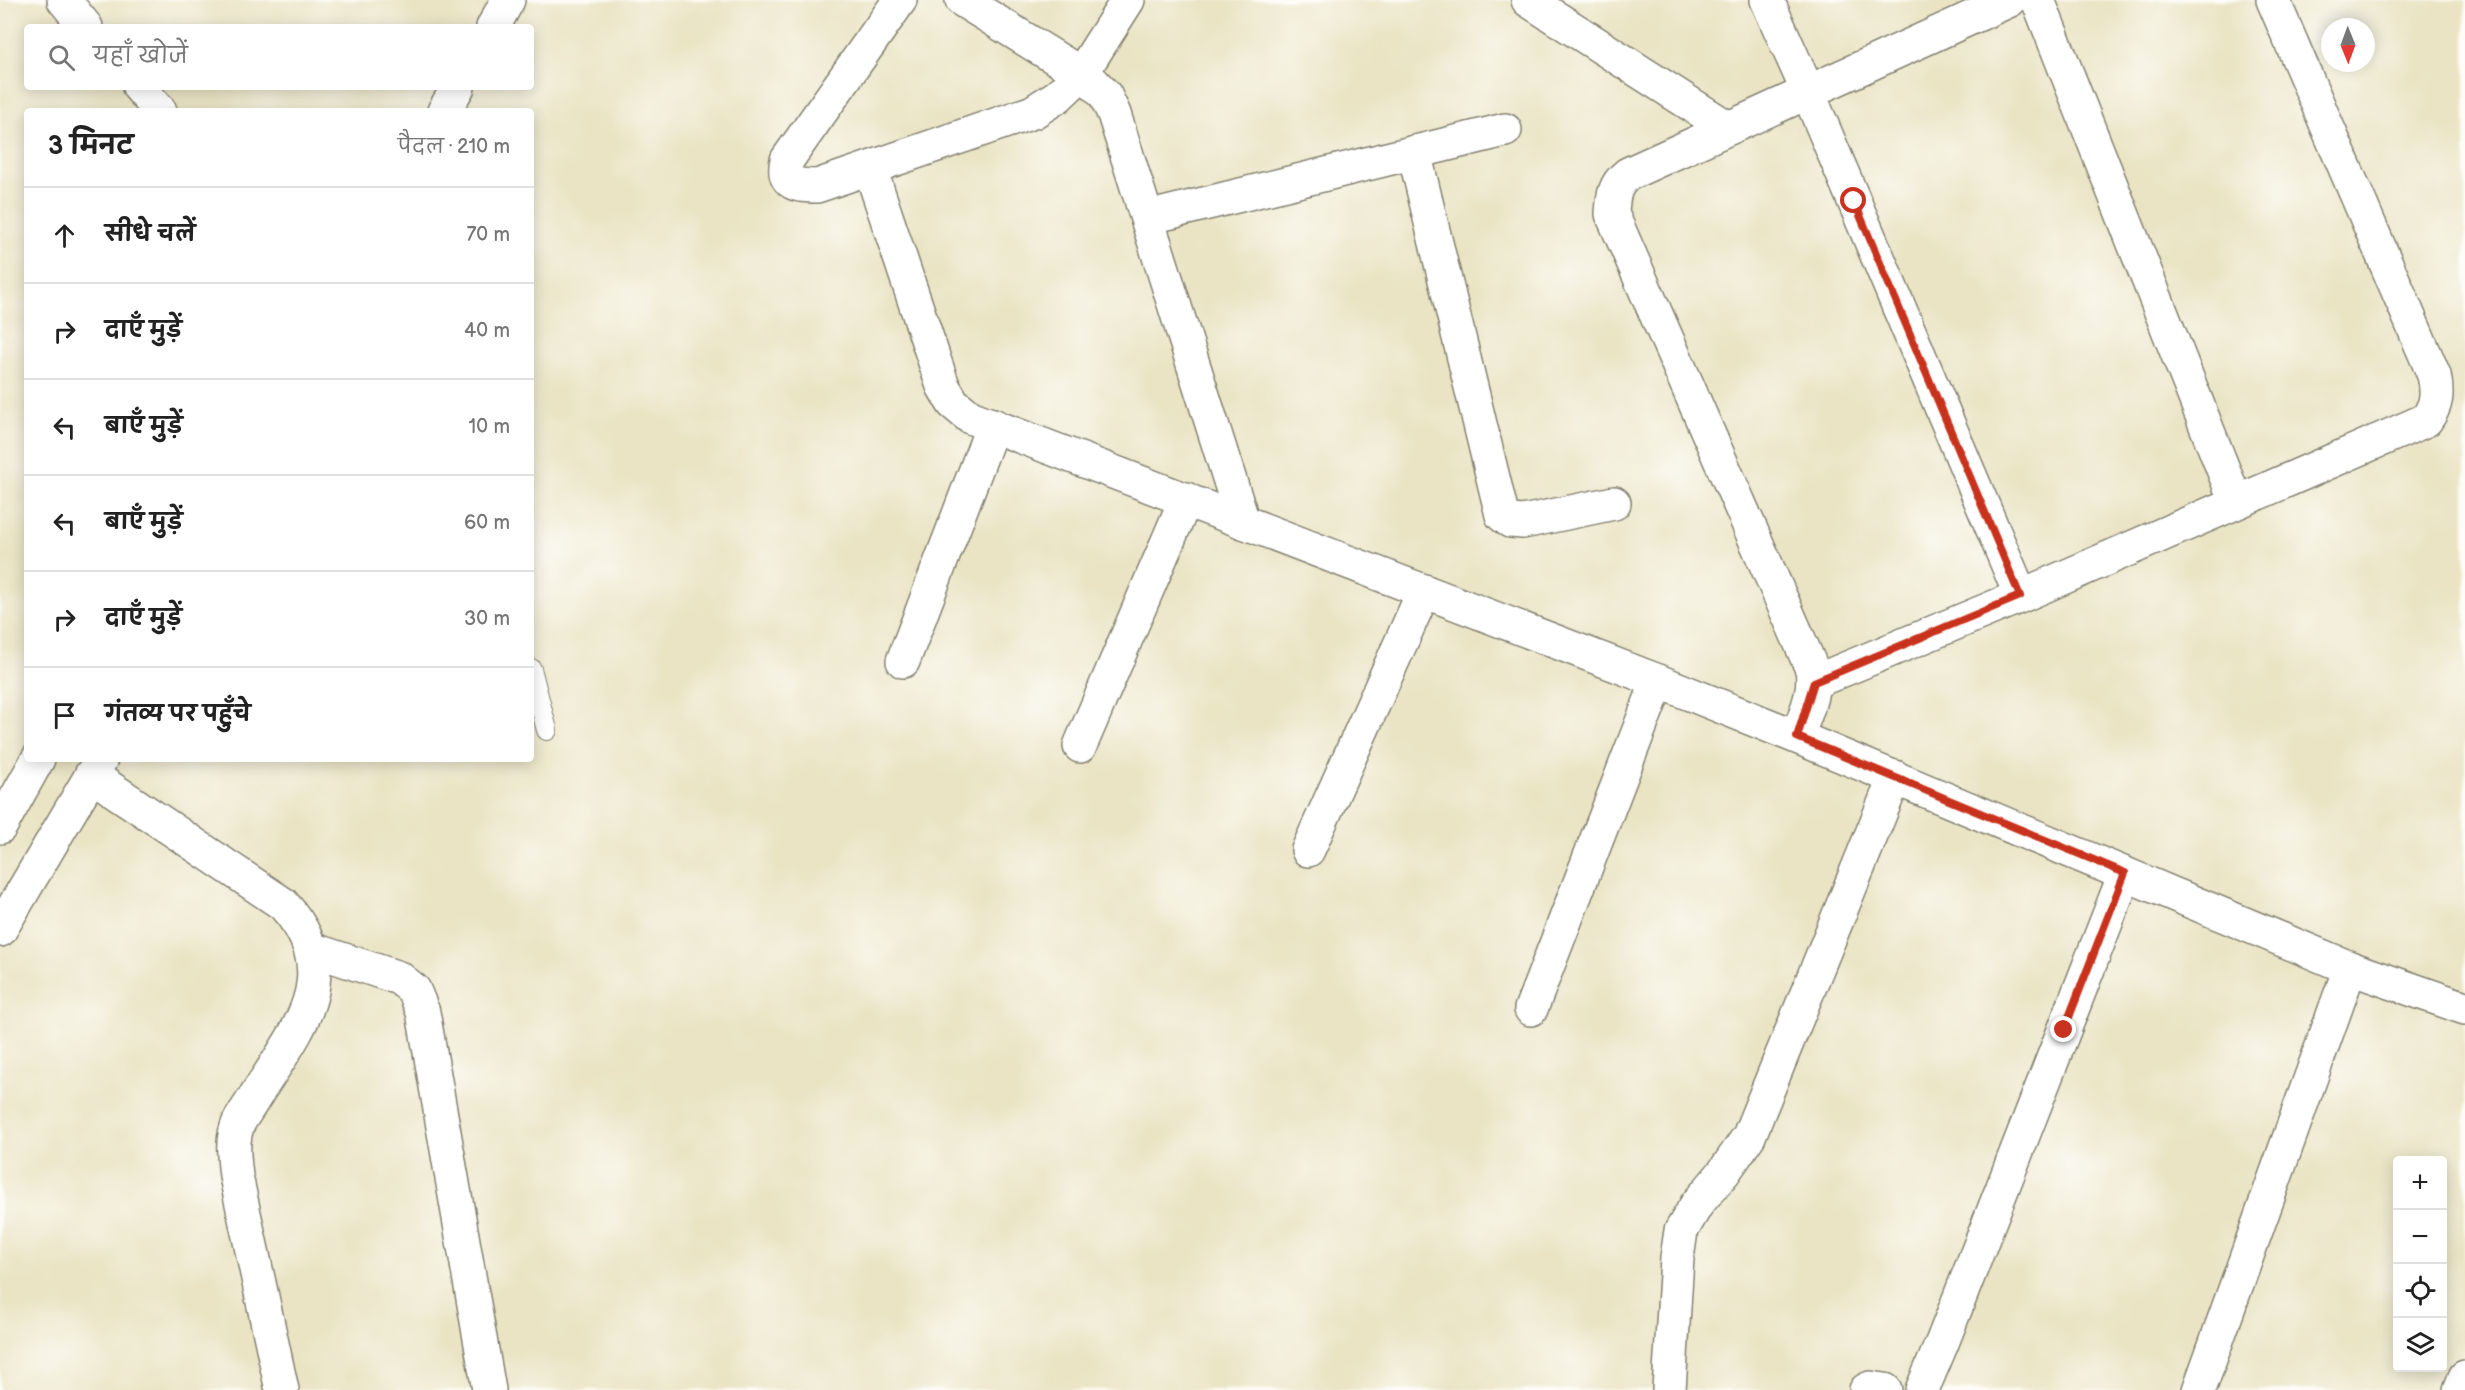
<!DOCTYPE html>
<html lang="hi">
<head>
<meta charset="utf-8">
<style>
  body { margin:0; font-family:"Balsamiq Sans","Playpen Sans Deva",sans-serif; background:#f6f6f6; color:#222 }
  .controls { position:absolute; right:18px; bottom:18px; display:grid; overflow:hidden; border-radius:6px; box-shadow:0 3px 15px #0003 }
  .controls button { width:54px; height:54px; display:grid; place-items:center; padding:0; border:0; border-bottom:2px solid #e0e0e0; background:#fff; color:#222; font:30px sans-serif }
  .compass { position:absolute; left:2321px; top:18px; width:54px; height:54px; border-radius:50%; background:#fff; box-shadow:0 3px 15px #0003; rotate:179deg }
  .stop { position:absolute; width:18px; height:18px; margin:-14px; border:4px solid #c8321e; border-radius:50%; background:#fff }
  .stop.end { background:#c8321e; border-color:#fff; box-shadow:0 2px 6px #0008 }
  .list { margin:0; padding:0; list-style:none }
  h2 { display:flex; justify-content:space-between; align-items:center; height:78px; margin:0; padding:0 24px; font-size:26px }
  h2 small { font-size:20px; font-weight:400; color:#767676 }
  .list li { display:grid; grid-template-columns:39px 1fr auto; gap:18px; align-items:center; box-sizing:border-box; height:96px; padding:0 24px; border-top:2px solid #e0e0e0 }
  .list b { display:block; font-size:22px; white-space:nowrap }
  .list em { font-size:20px; font-style:normal; color:#767676 }
  .icon { flex:none; width:33px; height:33px; fill:none; stroke:currentColor; stroke-width:2; stroke-linecap:round; stroke-linejoin:round }
  .map { position:relative; flex:none; width:2465px; height:1390px; overflow:hidden }
  .search { position:absolute; background:#fff; box-shadow:0 3px 15px #0003; left:24px; top:24px; width:510px; height:66px; display:flex; align-items:center; gap:15px; box-sizing:border-box; padding:0 21px; border-radius:6px; color:#767676; font-size:22px }
  .panel { position:absolute; background:#fff; box-shadow:0 3px 15px #0003; left:24px; top:108px; width:510px; height:654px; border-radius:6px }
  .map>svg:first-child { display:block }
</style>
</head>
<body>
<div class="map">
<svg width="2465" height="1390" viewBox="0 0 2465 1390">
  <rect width="100%" height="100%" fill="#fdfcf7"/>
  <filter id="ink" filterUnits="userSpaceOnUse"><feTurbulence type="fractalNoise" baseFrequency=".0167" numOctaves="2"/><feDisplacementMap in="SourceGraphic" scale="12" xChannelSelector="R" yChannelSelector="G"/><feConvolveMatrix kernelMatrix="1 2 1 2 8 2 1 2 1" color-interpolation-filters="sRGB"/></filter>
  <filter id="wash" filterUnits="userSpaceOnUse"><feTurbulence type="fractalNoise" baseFrequency=".008" numOctaves="4" result="noise"/><feDisplacementMap in="SourceGraphic" scale="24" xChannelSelector="R" yChannelSelector="G"/><feGaussianBlur stdDeviation="1.35" result="paint"/><feColorMatrix in="noise" values="0 0 0 0 0 0 0 0 0 0 0 0 0 0 0 0 0 1.4 0 .05"/><feComposite in="paint" operator="in"/></filter>
  <g filter="url(#wash)">
    <rect width="100%" height="100%" fill="#eae4c5"/>
  </g>
  <g filter="url(#ink)">
    <g fill="none" stroke-linecap="round" stroke-linejoin="round">
      <defs>
        <path id="service" d="M531,669L547,730"/>
        <g id="minor">
          <path d="M64,0L86,27"/>
          <path d="M900,0L787,160C781,185 798,186 817,186L1033,112L1058,96L1081,74L1128,0"/>
          <path d="M962,0L1091,80L1105,95L1114,114L1243,522"/>
          <path d="M1528,0L1728,128"/>
          <path d="M1767,0L1808,92L2021,596"/>
          <path d="M2038,0L2236,502"/>
          <path d="M139,87L160,111"/>
          <path d="M1414,152L1502,515L1510,521L1523,522L1614,503"/>
          <path d="M870,168L943,386L953,403L970,417L1658,681L1797,737L2350,968L2465,1008"/>
          <path d="M1147,218L1505,130"/>
          <path d="M903,661L993,425"/>
          <path d="M1814,682L2021,596L2426,420C2437,405 2438,394 2434,375L2273,0"/>
          <path d="M1797,737C1805,714 1816,693 1812,669L1612,214C1613,196 1614,185 1628,174L2010,0"/>
          <path d="M1080,746L1186,499"/>
          <path d="M91,775L283,904C347,975 298,1029 256,1095C251,1104 244,1113 239,1122C231,1139 234,1158 236,1176L282,1390"/>
          <path d="M1308,850L1424,591"/>
          <path d="M311,949L399,978L414,990L423,1012L489,1390"/>
          <path d="M1531,1009L1658,681"/>
          <path d="M1669,1390L1677,1258L1681,1231L1697,1204L1724,1172L1749,1136L1895,777"/>
          <path d="M1866,1390L1870,1388L1885,1390"/>
          <path d="M1922,1390L1942,1343L2125,874"/>
          <path d="M2199,1390L2350,968"/>
          <path d="M2460,1390L2465,1377"/>
        </g>
        <g id="secondary">
          <path d="M493,27L508,0"/>
          <path d="M444,111L458,87"/>
          <path d="M0,827L38,759"/>
          <path d="M0,930L101,759"/>
        </g>
      </defs>
      <use href="#service" stroke="#838070" stroke-width="22"/>
      <use href="#minor" stroke="#838070" stroke-width="36"/>
      <use href="#secondary" stroke="#838070" stroke-width="36"/>
      <use href="#service" stroke="#fff" stroke-width="20"/>
      <use href="#minor" stroke="#fff" stroke-width="33"/>
      <use href="#secondary" stroke="#fff" stroke-width="33"/>
    </g>
  </g>
  <g fill="none" stroke-linecap="round" stroke-linejoin="round" filter="url(#ink)">
    <path stroke="#c8321e" stroke-width="8" d="M1854,201L2020,596L1814,682L1797,737L2125,873L2064,1030"/>
  </g>
</svg>
<div class="controls">
<button>+</button>
<button>−</button>
<button><svg class="icon" aria-label="locate" viewBox="0 0 24 24"><circle cx="12" cy="12" r="6"/><path d="M12 2v4M12 18v4M2 12h4M18 12h4"/></svg></button>
<button><svg class="icon" aria-label="layers" viewBox="0 0 24 24"><path d="M12 4l9 5-9 5-9-5zM3 14l9 5 9-5"/></svg></button>
</div>
<svg class="compass" viewBox="-18 -18 36 36"><path d="M0-13l5 13h-10z" fill="#e53935"/><path d="M0 13l5-13h-10z" fill="#767676"/></svg>
<div class="stop" style="left:1854px;top:201px"></div>
<div class="stop end" style="left:2064px;top:1030px"></div>
<div class="search"><svg class="icon" aria-label="search" viewBox="0 0 24 24"><circle cx="10" cy="10" r="6"/><path d="M15 15l6 6"/></svg>यहाँ खोजें</div>
<section class="panel">
<h2>3 मिनट<small>पैदल · 210 m</small></h2>
<ul class="list">
<li><svg class="icon" aria-label="ahead" viewBox="0 0 24 24"><path d="M12 20V5M6 11l6-6 6 6"/></svg><div><b>सीधे चलें</b></div><em>70 m</em></li>
<li><svg class="icon" aria-label="right" viewBox="0 0 24 24"><path d="M7 20v-9h11M14 6l5 5-5 5"/></svg><div><b>दाएँ मुड़ें</b></div><em>40 m</em></li>
<li><svg class="icon" aria-label="left" viewBox="0 0 24 24"><path d="M17 20v-9H6M10 6l-5 5 5 5"/></svg><div><b>बाएँ मुड़ें</b></div><em>10 m</em></li>
<li><svg class="icon" aria-label="left" viewBox="0 0 24 24"><path d="M17 20v-9H6M10 6l-5 5 5 5"/></svg><div><b>बाएँ मुड़ें</b></div><em>60 m</em></li>
<li><svg class="icon" aria-label="right" viewBox="0 0 24 24"><path d="M7 20v-9h11M14 6l5 5-5 5"/></svg><div><b>दाएँ मुड़ें</b></div><em>30 m</em></li>
<li><svg class="icon" aria-label="arrive" viewBox="0 0 24 24"><path d="M6 21V4h12l-3 4 3 4H6"/></svg><div><b>गंतव्य पर पहुँचे</b></div></li>
</ul>
</section>
</div>
</body>
</html>
